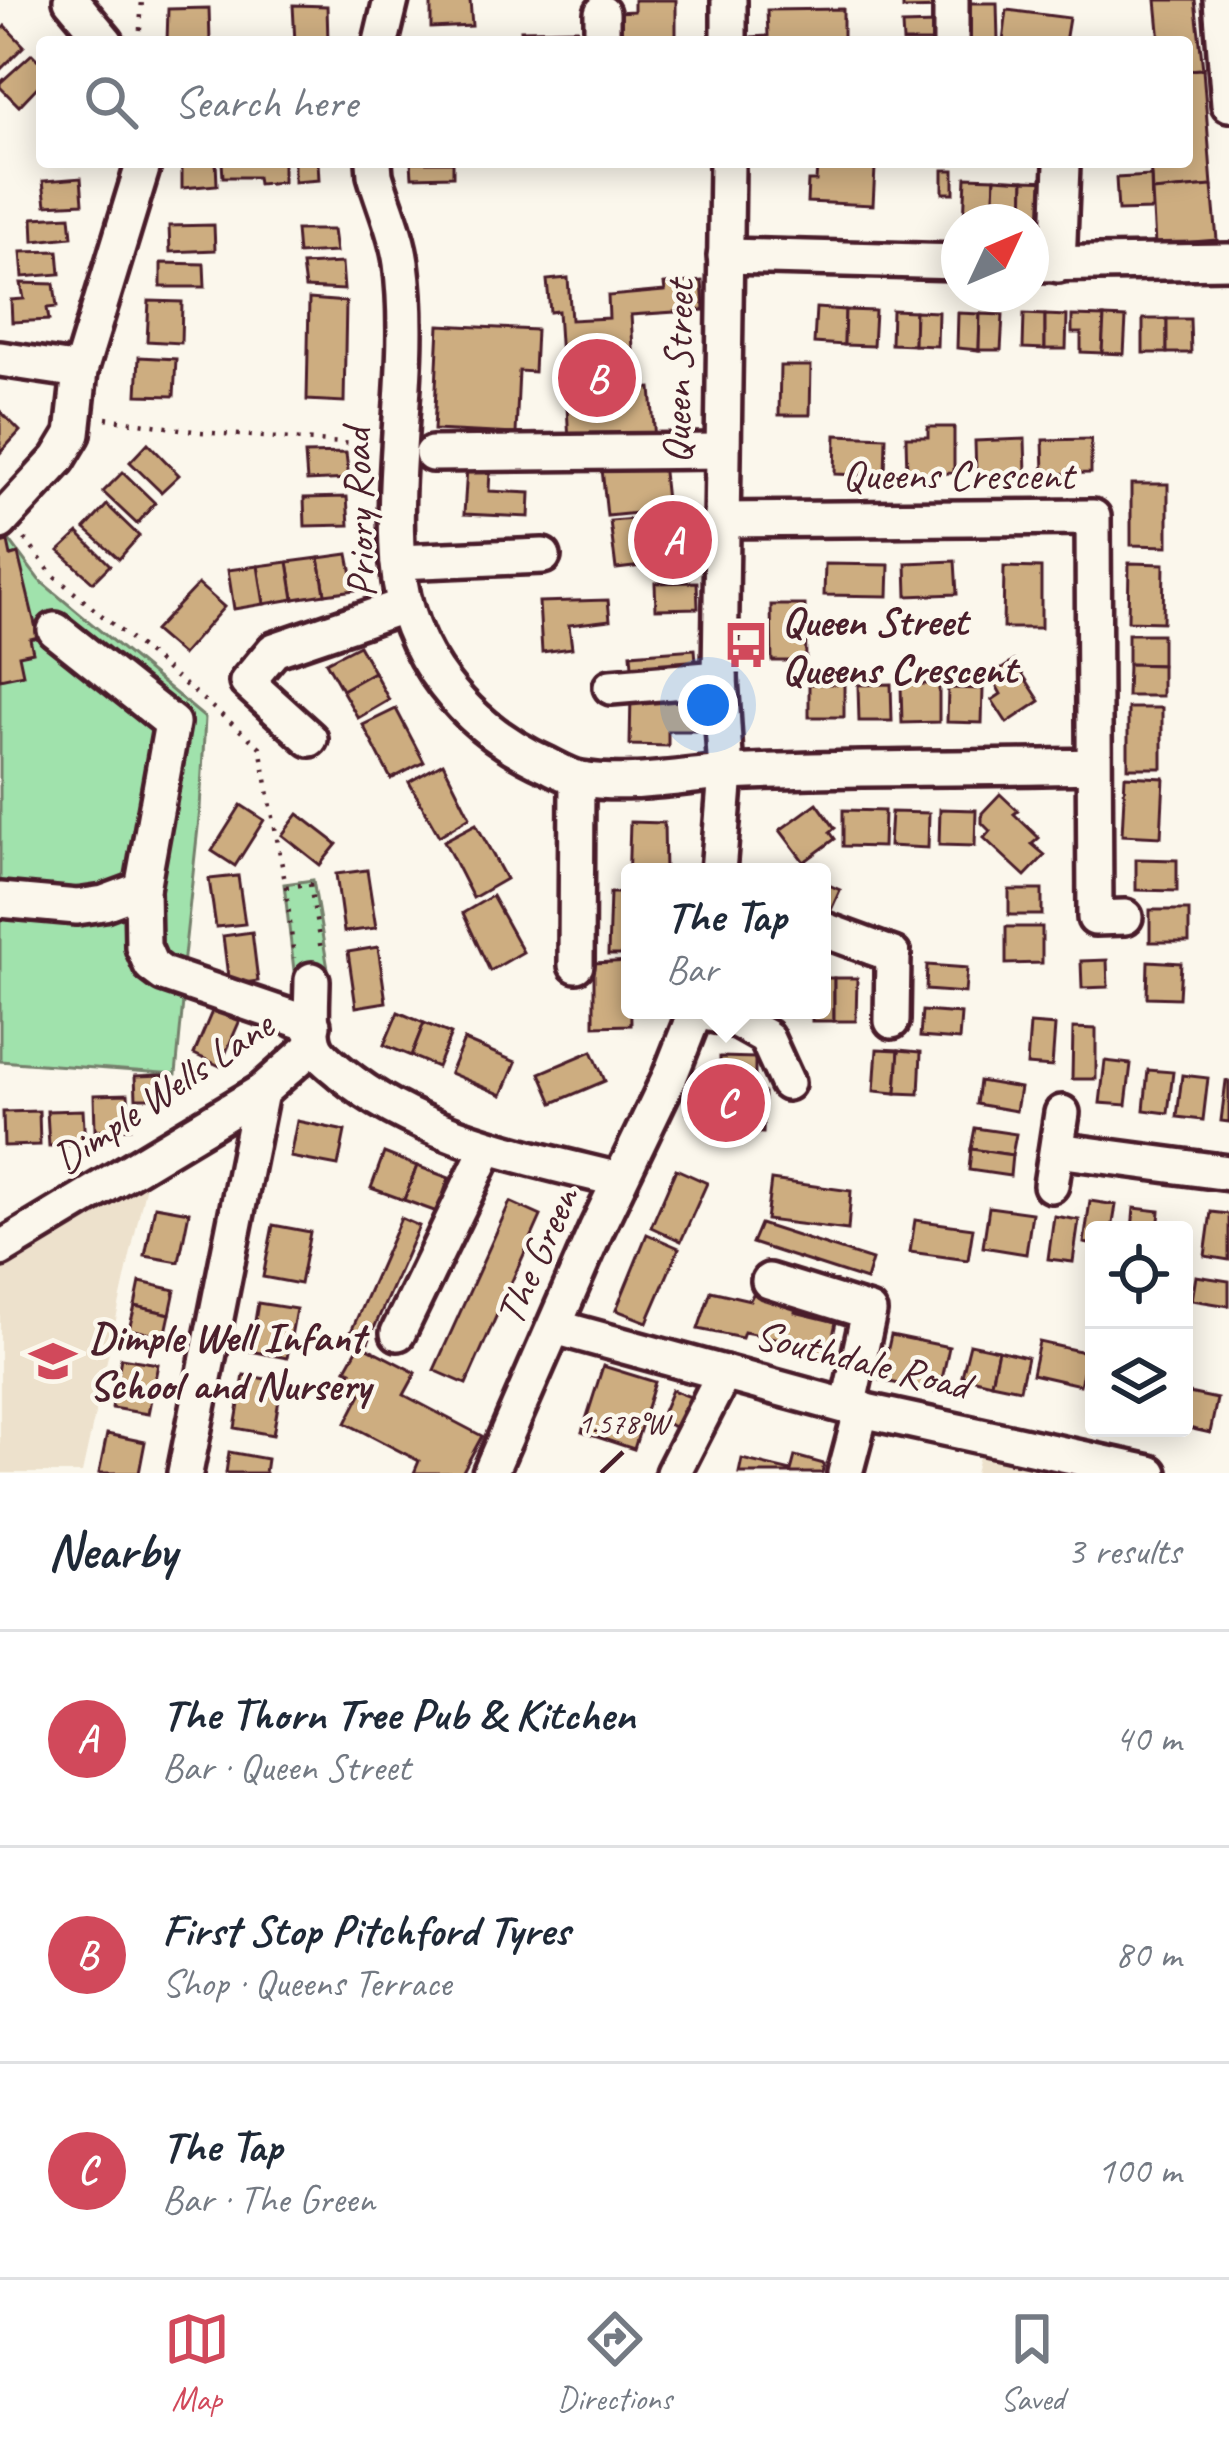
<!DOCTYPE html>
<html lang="en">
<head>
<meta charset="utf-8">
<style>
  body { margin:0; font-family:Caveat,sans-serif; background:#f6f6f7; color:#1f2937 }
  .controls { position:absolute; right:36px; bottom:36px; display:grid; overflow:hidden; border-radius:12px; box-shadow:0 6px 30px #0003 }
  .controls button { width:108px; height:108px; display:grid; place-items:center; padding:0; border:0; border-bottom:3px solid #e0e1e3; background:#fff; color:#1f2937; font:60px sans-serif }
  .compass { position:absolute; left:941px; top:204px; width:108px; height:108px; border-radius:50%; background:#fff; box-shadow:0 6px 30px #0003; rotate:46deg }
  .you { position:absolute; left:708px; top:705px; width:42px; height:42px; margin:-30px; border:9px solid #fff; border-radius:50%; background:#1a73e8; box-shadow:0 0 0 18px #1a73e833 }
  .badge { display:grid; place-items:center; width:78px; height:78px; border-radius:50%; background:#d1495b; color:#fff; font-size:39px; font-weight:700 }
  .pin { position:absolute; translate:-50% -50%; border:6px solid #fff; box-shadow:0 3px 12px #0006 }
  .popup { position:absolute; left:621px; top:863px; width:210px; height:156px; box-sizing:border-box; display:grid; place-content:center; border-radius:12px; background:#fff; filter:drop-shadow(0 3px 9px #0005); font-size:39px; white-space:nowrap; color:#747a83 }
  .popup b { font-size:45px; color:#1f2937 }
  .popup::after { content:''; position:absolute; left:50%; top:100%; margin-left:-24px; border:24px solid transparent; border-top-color:#fff }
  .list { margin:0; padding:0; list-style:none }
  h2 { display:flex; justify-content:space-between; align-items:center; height:156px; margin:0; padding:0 48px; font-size:51px }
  h2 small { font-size:39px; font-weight:400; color:#747a83 }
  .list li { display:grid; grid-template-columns:78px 1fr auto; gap:36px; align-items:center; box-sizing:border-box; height:216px; padding:0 48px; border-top:3px solid #e0e1e3 }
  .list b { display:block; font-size:45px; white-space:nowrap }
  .list p { margin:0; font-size:39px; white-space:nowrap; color:#747a83 }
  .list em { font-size:39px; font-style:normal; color:#747a83 }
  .icon { flex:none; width:66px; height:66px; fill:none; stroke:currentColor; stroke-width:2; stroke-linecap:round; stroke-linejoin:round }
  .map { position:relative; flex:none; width:1229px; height:1473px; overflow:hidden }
  .search { position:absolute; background:#fff; box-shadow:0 6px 30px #0003; left:36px; right:36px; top:36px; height:132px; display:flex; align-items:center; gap:30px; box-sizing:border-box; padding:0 42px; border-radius:12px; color:#747a83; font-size:45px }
  .sheet { height:804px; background:#fff }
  nav { display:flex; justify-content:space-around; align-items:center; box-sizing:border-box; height:168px; border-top:3px solid #e0e1e3; background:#fff; font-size:33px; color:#747a83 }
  nav a { display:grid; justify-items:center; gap:6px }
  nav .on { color:#d1495b }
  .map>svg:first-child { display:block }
</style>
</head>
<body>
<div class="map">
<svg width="1229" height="1473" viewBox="0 0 1229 1473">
  <rect width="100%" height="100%" fill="#fbf7ec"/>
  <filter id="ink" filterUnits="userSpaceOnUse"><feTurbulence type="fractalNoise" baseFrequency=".00833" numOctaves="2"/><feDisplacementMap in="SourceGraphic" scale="24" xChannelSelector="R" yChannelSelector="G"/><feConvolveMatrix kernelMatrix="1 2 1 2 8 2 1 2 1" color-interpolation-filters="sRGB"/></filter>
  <g filter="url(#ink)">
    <g fill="#ede1cc">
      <path d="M152,1157L82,1473H0V1249Z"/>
      <path d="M984,1435L1151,1473H975Z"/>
    </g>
    <g fill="#a0e2ac" stroke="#75806c" stroke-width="3">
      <path d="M0,528L39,580L205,718L200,809L182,975L185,981L176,1074L0,1061Z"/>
      <path d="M313,880L329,975L295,979L284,884Z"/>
    </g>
    <g fill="#cdad80" stroke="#4a1f2b" stroke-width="3">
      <path d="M431,0H470L472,26L431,28Z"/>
      <path d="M634,0H676V42H618L617,12L634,11Z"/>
      <path d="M903,0H946V8L903,9Z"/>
      <path d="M1156,0H1195L1203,69L1187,70V42H1160Z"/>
      <path d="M965,3H997L998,41L966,42Z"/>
      <path d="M293,5L327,6L328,42H295Z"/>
      <path d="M209,8L210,42H167L168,9Z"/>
      <path d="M843,9V42H752V37L768,36L767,10Z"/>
      <path d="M1007,10L1069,18L1065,42H1003Z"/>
      <path d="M935,24V42H903L902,25Z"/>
      <path d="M5,26L24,46L0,70V32Z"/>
      <path d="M577,29L578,42H522L521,30Z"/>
      <path d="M32,54L42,64V82L19,106L0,87V83Z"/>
      <path d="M1203,69L1212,186L1152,191L1150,162H1187V70Z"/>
      <path d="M182,162H216L217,185L182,188Z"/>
      <path d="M222,162H283V182L258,184L257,177H223Z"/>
      <path d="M294,162H321H318L319,180L294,182Z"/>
      <path d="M411,162H453V176L412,177Z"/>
      <path d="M817,165L875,168L873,205L807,202L808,181H816Z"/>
      <rect x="943" y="170" width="11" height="23"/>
      <path d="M1151,176L1152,210L1118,211L1116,178Z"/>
      <path d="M966,177L995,178L993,222H964Z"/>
      <path d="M81,178L83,203L46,205L43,181Z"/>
      <path d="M995,178L1024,180L1023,222H993Z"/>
      <path d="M1024,180L1054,181L1052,227L1031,226V222H1023Z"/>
      <path d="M1212,186L1217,240L1155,245L1152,191Z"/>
      <path d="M70,216L72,237L34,241L33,218Z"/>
      <path d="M214,225L215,250L170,252L169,226Z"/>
      <path d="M296,230H333L336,252L298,254Z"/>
      <path d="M58,251L60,274L23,277L21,252Z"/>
      <path d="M161,263L204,264L205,287H161Z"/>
      <path d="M342,263L344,290L305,288L302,265Z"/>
      <path d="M568,278L571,320L609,318L608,296L665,291L664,284L702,281L704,310L631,315L633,349L611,351L614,396L623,395V390L651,388L655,440L630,442L629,435L569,440L567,407L582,406L578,357L561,358L558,311L550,312L547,280Z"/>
      <path d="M21,283L54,284L57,307L47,308L49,320L12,322L11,300L24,299Z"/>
      <path d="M309,299L346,302L344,402L307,400Z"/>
      <path d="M149,301L182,302L181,343L147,341Z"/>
      <path d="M816,308L845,310L844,345L814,343Z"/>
      <path d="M845,310L875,311L873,346L844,345Z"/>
      <path d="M892,310L915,311L914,345L891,344Z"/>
      <path d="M915,311L938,312L937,346L914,345Z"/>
      <path d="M958,313L980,314L979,350L957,348Z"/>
      <path d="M980,314L1003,315L1001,350H979Z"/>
      <path d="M1024,314L1045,315V349L1023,348Z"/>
      <path d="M1045,315L1067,316L1066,349H1045Z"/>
      <path d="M1072,316L1104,317L1102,353L1081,352V333H1072Z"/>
      <path d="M1104,317L1126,318L1124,354L1102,353Z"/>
      <rect x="1143" y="319" width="24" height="34"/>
      <path d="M1167,319H1190L1191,353H1167Z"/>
      <path d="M439,325L536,330L534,372L519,371L516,434L434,430Z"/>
      <path d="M139,357L176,359L174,396L137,395Z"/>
      <path d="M780,366H811L810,415H779Z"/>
      <path d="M0,411L20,431L0,453Z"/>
      <path d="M928,427H954V473L907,474L906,437H928Z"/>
      <path d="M836,435L886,437L885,476L835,474Z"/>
      <path d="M1025,439L1026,474L976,476L975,441Z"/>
      <path d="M1091,439V473L1044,474L1043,440Z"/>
      <path d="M148,443L179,475L161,492L130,462Z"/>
      <path d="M346,453L349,479L307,481L305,454Z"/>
      <path d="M662,463L667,510L607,516L602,469Z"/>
      <path d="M467,468L490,469L489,491L530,493L529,517L464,514Z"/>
      <path d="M123,472L155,503L137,524L103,492Z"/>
      <path d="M1131,484H1168V546L1131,545Z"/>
      <path d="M347,497L349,525L305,526L304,498Z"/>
      <path d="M107,505L139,536L119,559L85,529Z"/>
      <path d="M681,515L686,561L616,569L610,521Z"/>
      <path d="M78,533L110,565L93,582L59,551Z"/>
      <path d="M8,542L11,556L18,554L38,637L30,639L33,652L19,655L23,674L0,679V544Z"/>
      <path d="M348,554L355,590L325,594L319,558Z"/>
      <path d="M319,558L325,594L294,599L288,562Z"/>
      <path d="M955,561L957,594L907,596L906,563Z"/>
      <path d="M288,562L294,599L264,604L258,566Z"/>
      <path d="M1129,563L1164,564L1163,622L1128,621Z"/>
      <path d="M825,564L889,565L888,596L824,595Z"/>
      <path d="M258,566L264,604L234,609L228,570Z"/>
      <path d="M1004,567L1041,568V628H1003Z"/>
      <path d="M697,582L698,608L656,609L655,583Z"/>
      <path d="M198,584L224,607L182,655L154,631Z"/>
      <path d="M608,600L610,620L569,625L572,648L542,652L539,602Z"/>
      <path d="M771,605H805L806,661H772Z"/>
      <path d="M1128,634H1162V665L1128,664Z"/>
      <path d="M359,645L374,672L342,690L326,662Z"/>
      <path d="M695,649L697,674L633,678L631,654Z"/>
      <path d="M1014,661L1040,701L1007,723L992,700L1001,694L991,676Z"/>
      <path d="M1128,664L1162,665V696H1127Z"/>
      <path d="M374,672L389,700L358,718L342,690Z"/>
      <rect x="809" y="684" width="35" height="33"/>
      <path d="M891,684L892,721H859L858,685Z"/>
      <path d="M901,684H939V722L902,723Z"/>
      <path d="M948,688L983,689L982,723L947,722Z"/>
      <path d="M631,694L695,695V731H668V746L630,745Z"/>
      <rect x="1128" y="708" width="34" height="60"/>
      <path d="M396,709L424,762L391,779L363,725Z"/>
      <path d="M443,763L470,817L439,836L409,782Z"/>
      <path d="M1125,776L1164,778L1161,837L1122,835Z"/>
      <path d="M1000,794L1018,811L1014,814L1039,838L1032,844L1045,855L1025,876L984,838L990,831L982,823V813Z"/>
      <path d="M817,803L835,828L830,832L835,839L804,862L780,830Z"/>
      <path d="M241,805L264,820L235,866L212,851Z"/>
      <path d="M940,809L976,810L975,846L939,845Z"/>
      <path d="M843,810L884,811L883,847L843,846Z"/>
      <path d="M891,812L929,813L928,848L889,846Z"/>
      <path d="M298,814L337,844L320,865L282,835Z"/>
      <path d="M630,822L664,823L665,872H630L628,886Z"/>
      <path d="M476,824L506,879L473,898L444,841Z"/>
      <path d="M1136,859L1177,860V891L1136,890Z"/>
      <path d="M367,870L376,928L344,932L336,874Z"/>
      <path d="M238,876L245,924L216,927L209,879Z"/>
      <path d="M822,882L840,890L831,910L822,906Z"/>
      <rect x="1009" y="890" width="33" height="25"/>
      <path d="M610,893H630V955H608Z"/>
      <path d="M492,896L523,952L490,971L463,913Z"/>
      <rect x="1150" y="910" width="39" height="32"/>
      <path d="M1006,927H1042V963L1006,964Z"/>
      <path d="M252,932L258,981L229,985L223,936Z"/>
      <path d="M378,947L386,1002L356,1007L348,952Z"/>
      <path d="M1107,960L1108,987L1082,988L1081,961Z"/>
      <path d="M630,961L631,1025L594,1026V963Z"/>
      <path d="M1148,961L1181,963L1179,998L1147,997Z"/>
      <path d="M927,965L967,968L965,993L926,990Z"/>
      <path d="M822,978H834V1021H812V1010H822Z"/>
      <path d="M834,978H857L856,1021H834Z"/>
      <path d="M213,1009L240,1020L220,1066L194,1054Z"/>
      <path d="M922,1011L961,1014L959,1040L920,1037Z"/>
      <path d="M398,1012L424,1023L411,1056L384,1045Z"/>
      <path d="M424,1023L451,1034L437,1067L411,1056Z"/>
      <path d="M1030,1024L1055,1026L1052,1067L1027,1065Z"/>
      <path d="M1073,1028L1096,1029V1079H1072Z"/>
      <path d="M464,1040L516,1062L502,1095L450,1073Z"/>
      <path d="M877,1049L899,1050L896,1093L874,1091Z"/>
      <path d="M899,1050L921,1052L919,1094L896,1093Z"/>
      <path d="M592,1051L605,1081L553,1103L540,1073Z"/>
      <path d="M720,1057L755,1058V1088H720Z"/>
      <path d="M1105,1061L1131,1064L1126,1105L1100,1103Z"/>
      <path d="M1148,1070L1173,1072L1168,1113L1144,1110Z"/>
      <path d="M164,1075V1098H136L135,1076Z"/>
      <path d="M1182,1075L1208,1078L1203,1120L1177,1117Z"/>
      <path d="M979,1081L1020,1088L1016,1111L976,1104Z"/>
      <path d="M1226,1081L1229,1082V1122L1221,1121Z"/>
      <path d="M688,1090L764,1093L763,1133L718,1131L719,1115L687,1113Z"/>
      <path d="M128,1094L130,1128L95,1130L94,1095Z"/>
      <path d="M83,1110L85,1145L49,1146L47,1111Z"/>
      <path d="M39,1111L40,1145L4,1146L3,1112Z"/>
      <path d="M297,1121L345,1131L338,1166L290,1157Z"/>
      <path d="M975,1128L1016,1134L1012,1155L971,1149Z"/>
      <path d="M971,1149L1012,1155L1010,1176L969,1170Z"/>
      <path d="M384,1153L417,1166L404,1200L371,1188Z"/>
      <path d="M417,1166L449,1178L437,1212L404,1200Z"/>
      <path d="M676,1169L707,1183L681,1241L651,1227Z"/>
      <path d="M771,1180L851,1191L848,1230L766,1220Z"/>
      <path d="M1090,1201L1116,1205L1112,1230H1094V1245L1084,1243Z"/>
      <path d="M510,1202L541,1216L466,1384L434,1370Z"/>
      <path d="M155,1206L189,1212L179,1262L145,1256Z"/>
      <path d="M989,1207L1032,1213L1026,1254L983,1247Z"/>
      <path d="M1134,1208L1160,1211L1158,1230H1132Z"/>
      <path d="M1211,1212L1229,1214V1260L1205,1256Z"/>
      <path d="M1054,1216L1079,1220L1073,1262L1048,1259Z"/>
      <path d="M401,1218L419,1226L368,1342L350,1334Z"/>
      <path d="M915,1220L973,1228L968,1260L910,1252Z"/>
      <path d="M760,1224L872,1260L866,1280L752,1243Z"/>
      <path d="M273,1225L310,1232L300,1284L263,1277Z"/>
      <path d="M647,1234L679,1248L647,1322L616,1310Z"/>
      <path d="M1196,1276L1229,1281V1306L1192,1300Z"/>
      <path d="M140,1282L175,1290L170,1314L135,1306Z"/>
      <path d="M711,1291L750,1300L753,1294L796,1306L795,1312L836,1322L828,1359L784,1348L785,1340L744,1332L742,1338L698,1329Z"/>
      <path d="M258,1303L296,1309L287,1358L250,1351Z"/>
      <path d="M135,1306L170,1314L165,1337L129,1329Z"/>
      <path d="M891,1335L949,1347L939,1393L881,1380Z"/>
      <path d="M1039,1342L1088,1353L1080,1385L1032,1374Z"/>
      <path d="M360,1344L416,1373L404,1395L482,1436L462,1473H414L419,1461L346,1423L361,1394L344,1385L351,1371L346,1369Z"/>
      <path d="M970,1344L998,1350L991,1383L962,1376Z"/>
      <path d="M998,1350L1027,1357L1020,1389L991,1383Z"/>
      <path d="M121,1358L158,1364L148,1414L112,1408Z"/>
      <path d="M603,1366L655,1382L634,1449L582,1432Z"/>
      <path d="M244,1375L282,1382L273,1435L235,1428Z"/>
      <path d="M672,1390L696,1399L683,1430L659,1421Z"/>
      <path d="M1184,1392L1217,1399L1210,1433L1184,1427Z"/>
      <path d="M107,1434L145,1442L139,1473H99Z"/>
      <path d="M229,1452L267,1459L265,1473H226Z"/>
      <path d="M795,1456L824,1464L822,1473H739L742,1459L791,1471Z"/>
    </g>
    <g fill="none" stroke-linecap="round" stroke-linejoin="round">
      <defs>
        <g id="minor">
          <path d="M71,0L106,42"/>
          <path d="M1221,0L1229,104"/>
          <path d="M381,42L391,0"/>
          <path d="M602,42V13"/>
          <path d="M729,42V0"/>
          <path d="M951,42V0"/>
          <path d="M374,162L375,175C383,203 397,233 401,263C414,362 390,463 398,564C405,654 466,729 548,765C558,770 570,777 581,779C630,787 679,776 727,773C848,767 971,769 1092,766"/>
          <path d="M725,256L959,262"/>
          <path d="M1031,264L1229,261"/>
          <path d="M1058,265L1062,165"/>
          <path d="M0,359L80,371"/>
          <path d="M432,454L721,451"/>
          <path d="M721,520L1093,517L1095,918L1125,917"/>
          <path d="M0,522L58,459L73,434L80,371L144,162"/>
          <path d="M398,562L543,556"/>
          <path d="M55,630L172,723L142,889L143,947L151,965L163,974L313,1025"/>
          <path d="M611,687L720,678"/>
          <path d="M310,739L247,682L274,650L403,606"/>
          <path d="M718,872L726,773L720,678L727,162"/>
          <path d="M0,900L77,907L104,903L142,889"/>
          <path d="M822,929L893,955L892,1021"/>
          <path d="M576,965L577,779"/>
          <path d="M312,980C312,996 309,1033 315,1046C319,1056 333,1066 341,1073C419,1137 523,1156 619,1180"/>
          <path d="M696,1011L734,1019L766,1037L787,1083"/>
          <path d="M1057,1150L1229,1173"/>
          <path d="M1051,1185L1062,1113"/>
          <path d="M0,1249L261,1092L314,1045"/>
          <path d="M769,1281L869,1312L848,1407"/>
          <path d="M555,1327L848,1407L1150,1473"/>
          <path d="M398,1333L488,1147"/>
          <path d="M185,1473L261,1092"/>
          <path d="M490,1473L596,1230L670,1076L696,1010"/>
          <path d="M673,1473L724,1373"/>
          <path d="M845,1473L862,1409"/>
        </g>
      </defs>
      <use href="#minor" stroke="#4a1f2b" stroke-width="42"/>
      <g stroke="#4a1f2b" stroke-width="4.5" stroke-dasharray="3 9" stroke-linecap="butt">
        <path d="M139,42L142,0"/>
        <path d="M106,418L200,432L368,445"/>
        <path d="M25,539L52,574L260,747L286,887L294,958"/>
        <path d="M286,887L310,884L321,950"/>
      </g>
      <use href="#minor" stroke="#fbf7ec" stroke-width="33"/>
    </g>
  </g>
  <path fill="none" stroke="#4a1f2b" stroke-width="4.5" d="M601,1473L623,1452"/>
  <defs>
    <symbol id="bus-bare" viewBox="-9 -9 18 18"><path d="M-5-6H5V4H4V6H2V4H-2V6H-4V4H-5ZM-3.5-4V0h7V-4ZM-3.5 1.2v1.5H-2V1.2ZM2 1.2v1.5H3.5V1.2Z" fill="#d1495b" stroke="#fbf7ec" stroke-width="2.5" paint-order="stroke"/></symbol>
    <symbol id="school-bare" viewBox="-9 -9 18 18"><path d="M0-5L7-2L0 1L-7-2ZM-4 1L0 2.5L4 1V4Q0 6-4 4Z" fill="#d1495b" stroke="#fbf7ec" stroke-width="2.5" paint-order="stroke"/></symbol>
  </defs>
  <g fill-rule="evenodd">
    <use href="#bus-bare" x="713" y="612" width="66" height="66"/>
    <use href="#school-bare" x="20" y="1328" width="66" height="66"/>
  </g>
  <g text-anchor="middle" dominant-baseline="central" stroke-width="9" stroke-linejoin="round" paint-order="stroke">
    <g font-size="42" fill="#4a1f2b" stroke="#fbf7ec">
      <text transform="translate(678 372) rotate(-89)">Queen Street</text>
      <text x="958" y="475">Queens Crescent</text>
      <text transform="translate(359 513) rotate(-92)">Priory Road</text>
      <text transform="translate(163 1092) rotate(-34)">Dimple Wells Lane</text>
      <text transform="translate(537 1256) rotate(-66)">The Green</text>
      <text transform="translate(862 1360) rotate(14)">Southdale Road</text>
    </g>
    <g font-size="42" font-weight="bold" fill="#4a1f2b" stroke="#fbf7ec" text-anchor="start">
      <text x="782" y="621">Queen Street<tspan x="782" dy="48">Queens Crescent</tspan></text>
      <text x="89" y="1337">Dimple Well Infant<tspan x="89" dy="48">School and Nursery</tspan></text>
    </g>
  </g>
  <g font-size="30" text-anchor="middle" fill="#4a1f2b" stroke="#fbf7ec" stroke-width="9" stroke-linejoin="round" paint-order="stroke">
    <text x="623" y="1433">1.578°W</text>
  </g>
</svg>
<div class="controls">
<button><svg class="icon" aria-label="locate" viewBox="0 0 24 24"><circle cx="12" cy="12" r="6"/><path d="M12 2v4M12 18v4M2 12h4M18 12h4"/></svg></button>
<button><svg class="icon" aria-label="layers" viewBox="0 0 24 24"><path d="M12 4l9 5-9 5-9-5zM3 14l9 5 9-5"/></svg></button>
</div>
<svg class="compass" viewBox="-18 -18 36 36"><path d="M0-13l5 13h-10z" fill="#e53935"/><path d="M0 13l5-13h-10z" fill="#747a83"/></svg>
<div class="you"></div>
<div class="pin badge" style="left:673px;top:540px">A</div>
<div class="pin badge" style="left:597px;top:378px">B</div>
<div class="pin badge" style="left:726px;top:1103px">C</div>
<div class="popup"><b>The Tap</b>Bar</div>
<div class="search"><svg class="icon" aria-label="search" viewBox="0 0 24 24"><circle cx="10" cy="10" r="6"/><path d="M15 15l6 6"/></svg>Search here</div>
</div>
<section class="sheet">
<h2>Nearby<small>3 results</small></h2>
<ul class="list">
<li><span class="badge">A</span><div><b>The Thorn Tree Pub &amp; Kitchen</b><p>Bar · Queen Street</p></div><em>40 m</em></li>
<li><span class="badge">B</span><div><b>First Stop Pitchford Tyres</b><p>Shop · Queens Terrace</p></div><em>80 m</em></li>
<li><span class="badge">C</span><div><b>The Tap</b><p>Bar · The Green</p></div><em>100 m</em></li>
</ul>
</section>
<nav>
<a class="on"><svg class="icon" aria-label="map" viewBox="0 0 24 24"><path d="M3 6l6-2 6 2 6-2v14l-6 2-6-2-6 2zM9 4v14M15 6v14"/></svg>Map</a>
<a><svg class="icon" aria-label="directions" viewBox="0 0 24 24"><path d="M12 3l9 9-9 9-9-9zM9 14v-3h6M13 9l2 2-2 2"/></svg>Directions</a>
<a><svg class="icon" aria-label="saved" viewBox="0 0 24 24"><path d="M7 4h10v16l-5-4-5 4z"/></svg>Saved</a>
</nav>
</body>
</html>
